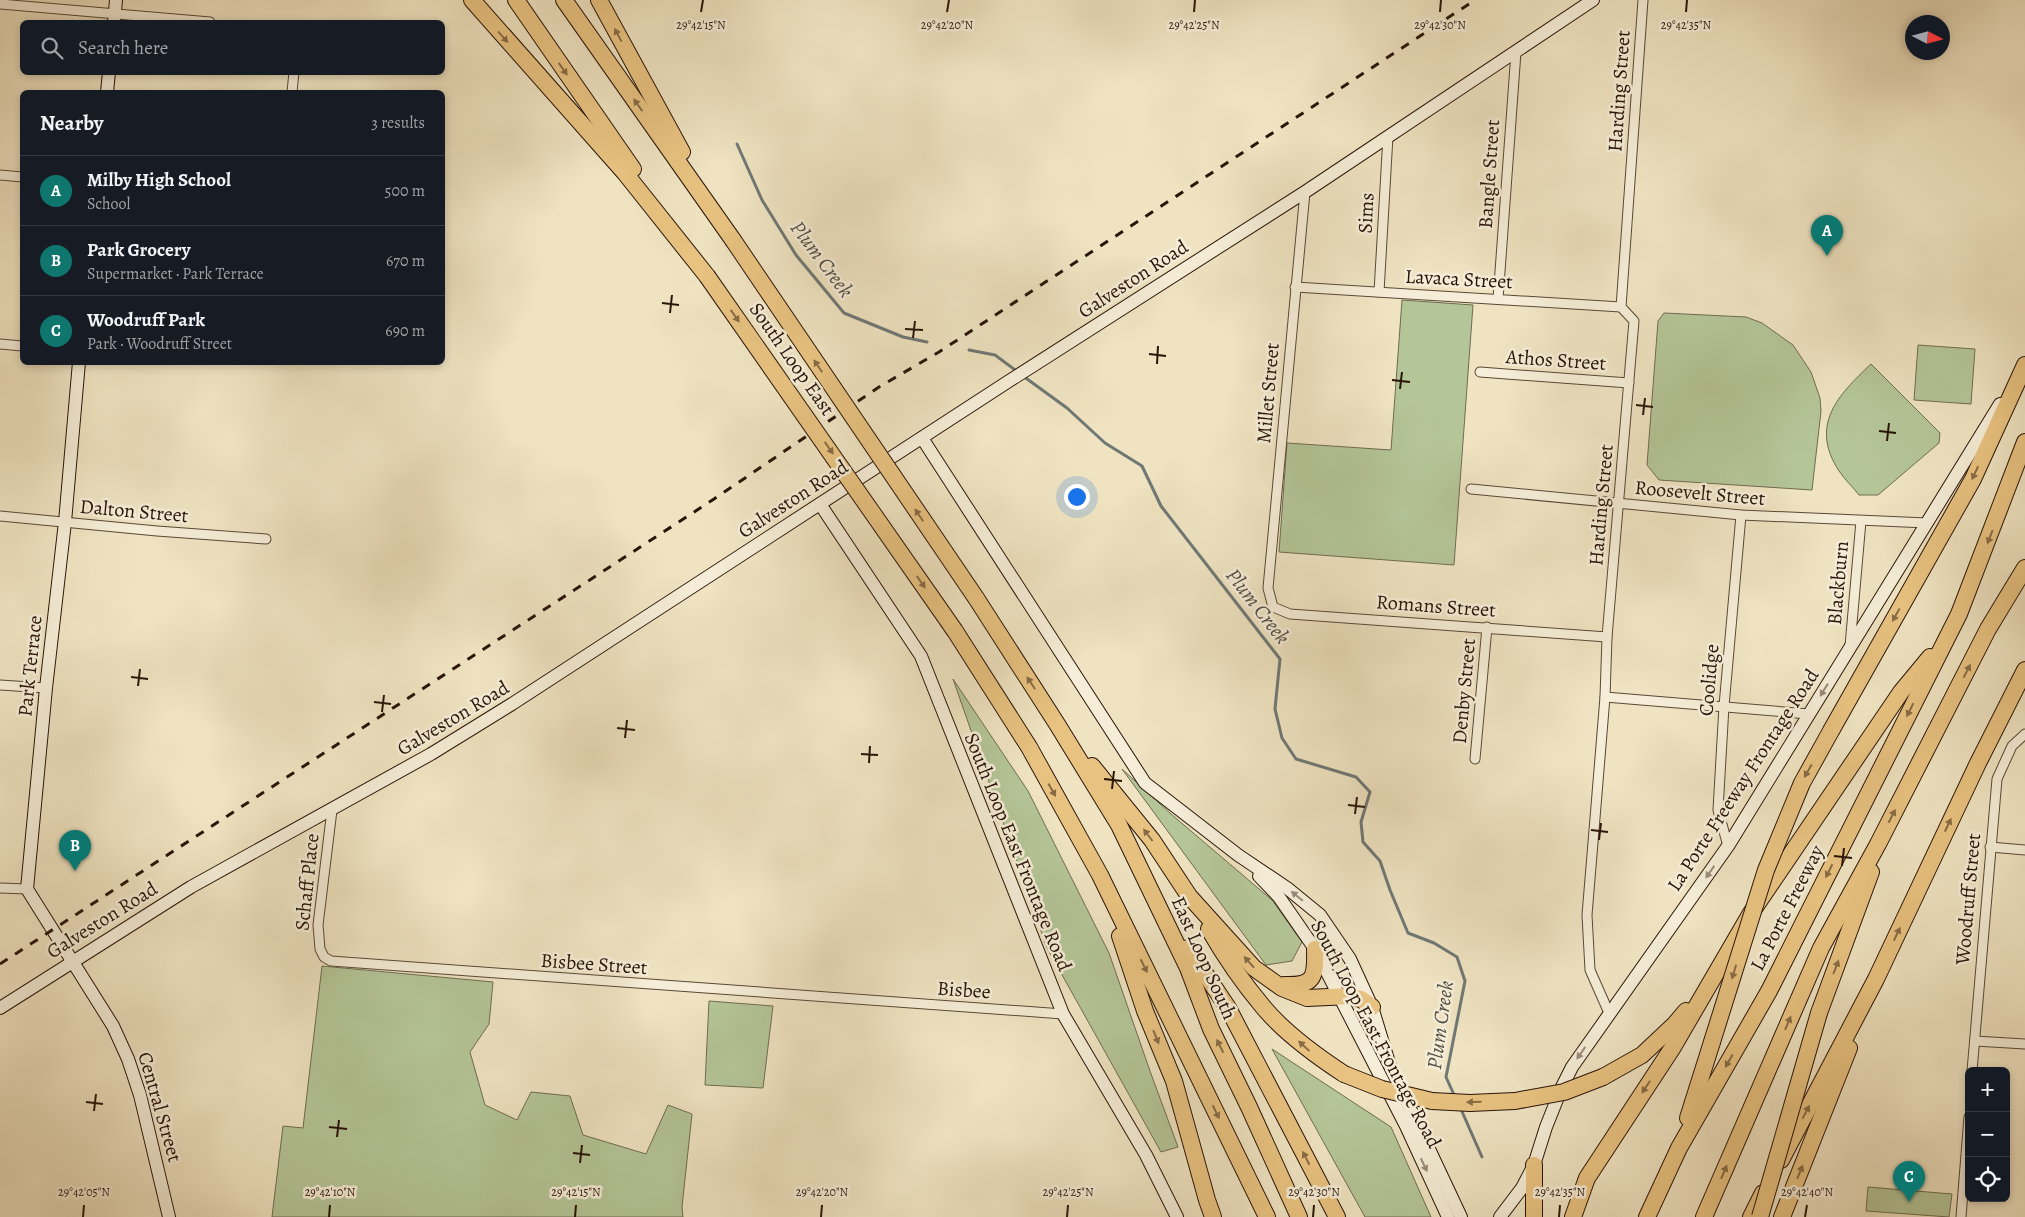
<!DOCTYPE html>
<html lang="en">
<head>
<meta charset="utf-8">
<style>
  body { margin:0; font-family:Alegreya,serif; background:#242831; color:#f1f3f6 }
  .controls { position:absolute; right:15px; bottom:15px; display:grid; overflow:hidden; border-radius:8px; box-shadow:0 2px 8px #0003 }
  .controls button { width:45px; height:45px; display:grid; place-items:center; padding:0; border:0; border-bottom:1px solid #363941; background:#171b24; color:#f1f3f6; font:25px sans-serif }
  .compass { position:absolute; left:1905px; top:15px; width:45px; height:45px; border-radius:50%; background:#171b24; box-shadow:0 2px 8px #0003; rotate:96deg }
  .you { position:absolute; left:1076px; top:496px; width:18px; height:18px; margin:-12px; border:4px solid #fff; border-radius:50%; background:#1a73e8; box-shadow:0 0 0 8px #1a73e833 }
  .badge { display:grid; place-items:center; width:32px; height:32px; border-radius:50%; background:#0f766e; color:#fff; font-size:16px; font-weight:700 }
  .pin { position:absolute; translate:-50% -41px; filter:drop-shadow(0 1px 2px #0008) }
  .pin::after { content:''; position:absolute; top:26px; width:18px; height:15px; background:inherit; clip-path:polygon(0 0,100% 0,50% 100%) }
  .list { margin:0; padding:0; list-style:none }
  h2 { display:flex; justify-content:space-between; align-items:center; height:65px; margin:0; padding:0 20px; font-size:21px }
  h2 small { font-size:16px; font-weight:400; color:#9ea1a6 }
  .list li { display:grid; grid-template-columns:32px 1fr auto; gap:15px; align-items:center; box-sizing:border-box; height:70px; padding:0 20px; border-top:1px solid #363941 }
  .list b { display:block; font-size:19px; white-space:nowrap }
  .list p { margin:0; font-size:16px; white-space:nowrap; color:#9ea1a6 }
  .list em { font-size:16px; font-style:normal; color:#9ea1a6 }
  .icon { flex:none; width:28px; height:28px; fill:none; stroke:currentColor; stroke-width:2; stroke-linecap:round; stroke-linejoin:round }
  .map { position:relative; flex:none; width:2025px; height:1217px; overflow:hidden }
  .search { position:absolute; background:#171b24; box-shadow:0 2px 8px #0003; left:20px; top:20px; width:425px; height:55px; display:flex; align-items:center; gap:12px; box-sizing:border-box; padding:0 18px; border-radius:8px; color:#9ea1a6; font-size:19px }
  .panel { position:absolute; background:#171b24; box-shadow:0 2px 8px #0003; left:20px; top:90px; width:425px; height:275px; border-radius:8px }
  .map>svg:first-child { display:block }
</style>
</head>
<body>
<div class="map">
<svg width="2025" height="1217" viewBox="0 0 2025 1217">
  <rect width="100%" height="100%" fill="#efe3c1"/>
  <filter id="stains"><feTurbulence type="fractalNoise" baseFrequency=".004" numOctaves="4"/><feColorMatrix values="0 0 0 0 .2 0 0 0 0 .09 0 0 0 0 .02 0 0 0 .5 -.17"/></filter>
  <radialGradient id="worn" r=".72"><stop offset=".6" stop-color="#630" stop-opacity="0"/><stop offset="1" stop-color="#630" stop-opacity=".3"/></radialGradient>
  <g fill="#b4c597" stroke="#6e6c50">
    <path d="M1402,300L1473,305L1454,565L1279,552L1287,443L1391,450Z"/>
    <path d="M1664,313L1746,317L1762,323L1793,345L1811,372L1820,398L1821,411L1812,490L1659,480L1647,465L1658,321Z"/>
    <path d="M1918,345L1975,349L1971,404L1914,400Z"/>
    <path d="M1871,364L1940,433L1939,443L1878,495H1859C1853,487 1845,480 1839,471C1809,425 1838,395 1871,364Z"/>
    <path d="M953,679L1028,791L1109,953L1150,1071L1178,1147L1161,1152L1047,948Z"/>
    <path d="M1122,769L1171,814L1272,900L1302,942L1292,961L1266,965Z"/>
    <path d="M322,966L493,982L489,1024L470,1052L485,1105L517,1120L531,1092L570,1096L583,1135L646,1154L668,1105L692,1114L682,1207L683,1217H272L283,1126L303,1128Z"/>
    <path d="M709,1001L773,1006L763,1088L705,1085Z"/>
    <path d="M1272,1049L1391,1127L1431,1217H1365Z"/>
    <path d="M1868,1187L1952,1194L1949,1217L1866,1211Z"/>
  </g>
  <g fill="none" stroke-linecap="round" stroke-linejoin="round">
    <g stroke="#6f7875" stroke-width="3">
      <path d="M737,144L762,200L796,255L844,313L903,337L927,342"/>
      <path d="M969,350L995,355L1018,372"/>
      <path d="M1023,376L1067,408L1105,443L1142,466L1161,506L1280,659L1275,709L1282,738L1296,759L1356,777L1370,792L1361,822L1363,842L1380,861L1390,890L1408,933L1434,943L1457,957L1465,981L1446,1077L1455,1097"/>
      <path d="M1460,1107L1482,1157"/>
    </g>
    <defs>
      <g id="street">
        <path d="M0,4L210,22"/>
        <path d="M292,92L294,72"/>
        <path d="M0,175L22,177"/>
        <path d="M1305,192L1268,588L1273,607L1290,614L1607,637"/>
        <path d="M1295,287L1621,307"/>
        <path d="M1379,292L1388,136"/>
        <path d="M1498,299L1516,52"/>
        <path d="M0,344L22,346"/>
        <path d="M1480,372L1629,383"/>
        <path d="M1471,489L1741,515L1927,523"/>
        <path d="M0,516L157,531L266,539"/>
        <path d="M1850,646L1861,521"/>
        <path d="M0,685L46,688"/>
        <path d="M1605,697L1809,714"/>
        <path d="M1475,759L1487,627"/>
        <path d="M332,810L318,925L320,949L324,957L331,961L1063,1014"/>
        <path d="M1728,846L1718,810L1724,706L1741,515"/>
        <path d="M1990,847L2025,850"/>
        <path d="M0,888L27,889"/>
        <path d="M1609,1013L1590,970L1587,915L1605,697L1607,637L1634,321L1621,307L1643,0"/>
        <path d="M1975,1041L2025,1044"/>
        <path d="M1972,1071L1997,779L2012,746L2025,734"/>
        <path d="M1961,1217L1969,1117"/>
      </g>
      <g id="secondary">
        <path d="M114,22L116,0"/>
        <path d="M107,92L109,72"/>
        <path d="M79,362L65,522L46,688L27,889L113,1026L128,1059L140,1095L169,1217"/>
        <path d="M922,438L1145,783L1238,855L1287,888L1320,915L1350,959L1372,1007L1390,1066L1461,1217"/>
        <path d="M820,504L921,656L1063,1014L1146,1155L1177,1217"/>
        <path d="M1259,876L1279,897L1315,949L1406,1126L1448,1217"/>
        <path d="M0,1008L191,887L431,754L512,704L1009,381L1305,192L1593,0"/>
        <path d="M1500,1217L1522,1188L1534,1165L1546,1127L1562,1087L1572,1067L1728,846L2000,404"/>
      </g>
      <g id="highway">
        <path d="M472,0L625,173L707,276"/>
        <path d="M516,0L633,169"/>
        <path d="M564,0L733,240"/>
        <path d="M599,0L682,152"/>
        <path d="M976,598L1057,724L1119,825L1188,968L1211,1029L1249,1107L1299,1217"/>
        <path d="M955,631L1029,747L1100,875L1267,1217"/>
        <path d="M1832,729L1973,479L2025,365"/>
        <path d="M1092,766L1152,840L1189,896L1254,968L1282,988L1307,998L1350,996L1361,999L1372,1007"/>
        <path d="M1209,929C1225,957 1243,983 1264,1008C1286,1034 1315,1055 1344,1074"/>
        <path d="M1120,936L1145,1011L1174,1081L1207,1200L1213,1217"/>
        <path d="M1188,948L1228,1008L1337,1217"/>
        <path d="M1284,985C1314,986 1316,978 1315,949"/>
        <path d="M1819,1013L1871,872"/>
        <path d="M1603,1077L1642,1055L1675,1024L1686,1011"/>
        <path d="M1432,1101L1470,1103L1515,1101"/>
        <path d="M1688,1118L1712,1042"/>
        <path d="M1781,1160L1876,979L1978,763L2025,670"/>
        <path d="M1534,1165V1217"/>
        <path d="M1573,1217L1587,1178L1673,1047L1751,913L1901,692L1930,657"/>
        <path d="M1647,1217L1679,1148L1769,991L1959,614L2025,442"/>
        <path d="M1704,1217L1821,948L1878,844L1988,629L2025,568"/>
        <path d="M1751,1217L1763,1193"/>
        <path d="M1782,1217L1849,1048"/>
      </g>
    </defs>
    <use href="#street" stroke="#5a4836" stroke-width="11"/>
    <use href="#secondary" stroke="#291408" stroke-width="14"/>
    <use href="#highway" stroke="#291408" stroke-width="18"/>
    <use href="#street" stroke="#f5edd7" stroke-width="9"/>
    <use href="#secondary" stroke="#f5edd7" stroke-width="12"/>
    <use href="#highway" stroke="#e8c280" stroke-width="16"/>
    <path stroke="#291408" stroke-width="3" stroke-dasharray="9 9" stroke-linecap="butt" d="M0,964L714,499L879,387L939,352L1475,0"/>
    <defs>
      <g id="highway-bridge">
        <path d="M733,240L976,598"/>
        <path d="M707,276L955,631"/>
        <path d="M1712,1042L1766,870L1802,783L1832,729"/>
        <path d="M1344,1074L1382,1089L1432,1101"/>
        <path d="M1515,1101L1564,1092L1603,1077"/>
        <path d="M1760,1217L1819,1013"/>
      </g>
    </defs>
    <use href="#highway-bridge" stroke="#291408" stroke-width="18" stroke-linecap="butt"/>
    <use href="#highway-bridge" stroke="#e8c280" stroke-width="16"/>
  </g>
  <defs><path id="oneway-solid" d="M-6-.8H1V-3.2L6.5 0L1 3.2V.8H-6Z" transform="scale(1.25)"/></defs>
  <g fill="#886b44">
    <use href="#oneway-solid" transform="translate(618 35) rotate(-118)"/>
    <use href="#oneway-solid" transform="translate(503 37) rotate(48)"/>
    <use href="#oneway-solid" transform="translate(563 69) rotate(55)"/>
    <use href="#oneway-solid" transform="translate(638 105) rotate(-125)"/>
    <use href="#oneway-solid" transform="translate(735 316) rotate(55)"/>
    <use href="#oneway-solid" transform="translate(818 366) rotate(-124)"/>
    <use href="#oneway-solid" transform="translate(829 448) rotate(55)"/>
    <use href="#oneway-solid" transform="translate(1975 473) rotate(115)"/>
    <use href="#oneway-solid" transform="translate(919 515) rotate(-124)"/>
    <use href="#oneway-solid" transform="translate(1990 537) rotate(111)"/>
    <use href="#oneway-solid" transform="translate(921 582) rotate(55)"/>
    <use href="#oneway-solid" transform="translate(1896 615) rotate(119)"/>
    <use href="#oneway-solid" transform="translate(1967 671) rotate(-63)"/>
    <use href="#oneway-solid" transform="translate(1031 683) rotate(-123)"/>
    <use href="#oneway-solid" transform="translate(1910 710) rotate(117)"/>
    <use href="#oneway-solid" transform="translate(1808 771) rotate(120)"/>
    <use href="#oneway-solid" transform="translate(1052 790) rotate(61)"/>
    <use href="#oneway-solid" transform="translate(1892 816) rotate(-63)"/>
    <use href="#oneway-solid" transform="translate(1948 825) rotate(-65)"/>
    <use href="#oneway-solid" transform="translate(1148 835) rotate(-127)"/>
    <use href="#oneway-solid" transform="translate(1829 871) rotate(117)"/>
    <use href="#oneway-solid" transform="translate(1897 934) rotate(-65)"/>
    <use href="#oneway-solid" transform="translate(1249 962) rotate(-132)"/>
    <use href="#oneway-solid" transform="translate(1144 966) rotate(64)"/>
    <use href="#oneway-solid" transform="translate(1836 967) rotate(-69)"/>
    <use href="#oneway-solid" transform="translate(1734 972) rotate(107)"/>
    <use href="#oneway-solid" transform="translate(1788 1023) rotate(-67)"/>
    <use href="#oneway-solid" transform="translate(1156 1037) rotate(68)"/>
    <use href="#oneway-solid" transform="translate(1220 1046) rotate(-116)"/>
    <use href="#oneway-solid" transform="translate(1304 1046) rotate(-137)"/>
    <use href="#oneway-solid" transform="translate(1729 1061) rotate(120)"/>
    <use href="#oneway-solid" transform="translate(1646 1087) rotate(124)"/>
    <use href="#oneway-solid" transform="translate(1474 1102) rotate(179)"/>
    <use href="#oneway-solid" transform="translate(1216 1112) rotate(64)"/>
    <use href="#oneway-solid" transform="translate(1806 1112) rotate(-62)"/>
    <use href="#oneway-solid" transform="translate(1306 1158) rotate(-117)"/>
    <use href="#oneway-solid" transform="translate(1724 1172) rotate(-67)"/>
    <use href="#oneway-solid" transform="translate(1800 1172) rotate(-68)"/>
  </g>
  <g fill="#998b7a">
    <use href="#oneway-solid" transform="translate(1824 690) rotate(122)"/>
    <use href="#oneway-solid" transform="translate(1710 872) rotate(125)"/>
    <use href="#oneway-solid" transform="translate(1297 896) rotate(-141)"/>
    <use href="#oneway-solid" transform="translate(1581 1053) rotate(125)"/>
    <use href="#oneway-solid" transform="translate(1424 1165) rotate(65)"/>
  </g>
  <path fill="none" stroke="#291408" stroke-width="2" d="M701,12L703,0M947,12L949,0M1194,12L1195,0M1440,12L1441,0M1686,12L1687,0M662,303L679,305M670,313L672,295M905,329L923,330M913,338L915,321M1149,354L1166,356M1157,364L1158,346M1392,380L1410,382M1400,389L1402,372M1636,405L1653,407M1643,415L1645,398M1879,431L1896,433M1887,441L1889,423M131,677L148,679M138,686L140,669M374,702L391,704M382,712L384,695M617,728L635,730M625,738L627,720M861,754L878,755M869,763L870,746M1104,779L1122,781M1112,789L1114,771M1348,805L1365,807M1355,814L1357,797M1591,830L1608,832M1599,840L1601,823M1834,856L1852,858M1842,866L1844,848M86,1102L103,1104M94,1111L96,1094M329,1127L347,1129M337,1137L339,1120M573,1153L590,1155M580,1163L582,1145M83,1217L84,1205M329,1217L330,1205M575,1217L576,1205M821,1217L822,1205M1067,1217L1068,1205M1313,1217L1314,1205M1559,1217L1560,1205M1805,1217L1807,1205"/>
  <g text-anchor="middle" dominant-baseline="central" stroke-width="5" stroke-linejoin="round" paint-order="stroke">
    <g font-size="20" fill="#291408" stroke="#f5edd7">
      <text transform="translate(1619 91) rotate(-86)">Harding Street</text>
      <text transform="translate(1489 174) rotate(-86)">Bangle Street</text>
      <text transform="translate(1366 213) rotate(-87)">Sims</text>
      <text transform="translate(1133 279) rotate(-33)">Galveston Road</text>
      <text transform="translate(1459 279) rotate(3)">Lavaca Street</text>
      <text transform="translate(792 359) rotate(55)">South Loop East</text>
      <text transform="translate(1556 360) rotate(4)">Athos Street</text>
      <text transform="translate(1268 393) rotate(-85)">Millet Street</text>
      <text transform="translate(1700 493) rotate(5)">Roosevelt Street</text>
      <text transform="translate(793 499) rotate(-33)">Galveston Road</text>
      <text transform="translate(1601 505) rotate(-85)">Harding Street</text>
      <text transform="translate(134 511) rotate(5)">Dalton Street</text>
      <text transform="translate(1838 583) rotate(-85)">Blackburn</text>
      <text transform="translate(1436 606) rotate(4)">Romans Street</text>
      <text transform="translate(30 666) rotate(-84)">Park Terrace</text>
      <text transform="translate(1709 680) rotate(-85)">Coolidge</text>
      <text transform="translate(1464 691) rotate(-85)">Denby Street</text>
      <text transform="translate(453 718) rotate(-31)">Galveston Road</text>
      <text transform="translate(1743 780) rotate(-57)">La Porte Freeway Frontage Road</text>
      <text transform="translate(1018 852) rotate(68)">South Loop East Frontage Road</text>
      <text transform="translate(307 882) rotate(-84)">Schaff Place</text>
      <text transform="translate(1968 899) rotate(-85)">Woodruff Street</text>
      <text transform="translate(1787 908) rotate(-63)">La Porte Freeway</text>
      <text transform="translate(102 920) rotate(-32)">Galveston Road</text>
      <text transform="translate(1204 958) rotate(66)">East Loop South</text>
      <text transform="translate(594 964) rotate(4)">Bisbee Street</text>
      <text transform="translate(964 990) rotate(4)">Bisbee</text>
      <text transform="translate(1376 1034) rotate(62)">South Loop East Frontage Road</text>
      <text transform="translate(160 1107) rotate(74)">Central Street</text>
    </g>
    <g font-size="21" font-style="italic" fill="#524e47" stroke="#f5edd7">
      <text transform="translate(822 259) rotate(53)">Plum Creek</text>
      <text transform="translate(1258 606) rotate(52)">Plum Creek</text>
      <text transform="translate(1440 1025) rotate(-82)">Plum Creek</text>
    </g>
  </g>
  <g font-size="12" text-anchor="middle" fill="#291408" stroke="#f5edd7" stroke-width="5" stroke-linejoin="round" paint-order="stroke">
    <text x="701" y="29">29°42'15"N</text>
    <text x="947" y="29">29°42'20"N</text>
    <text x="1194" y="29">29°42'25"N</text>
    <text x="1440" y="29">29°42'30"N</text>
    <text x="1686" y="29">29°42'35"N</text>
    <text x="84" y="1196">29°42'05"N</text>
    <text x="330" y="1196">29°42'10"N</text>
    <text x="576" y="1196">29°42'15"N</text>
    <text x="822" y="1196">29°42'20"N</text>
    <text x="1068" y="1196">29°42'25"N</text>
    <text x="1314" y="1196">29°42'30"N</text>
    <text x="1560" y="1196">29°42'35"N</text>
    <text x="1807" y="1196">29°42'40"N</text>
  </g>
  <rect width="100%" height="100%" filter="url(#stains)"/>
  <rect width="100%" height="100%" fill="url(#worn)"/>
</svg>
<div class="controls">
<button>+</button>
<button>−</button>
<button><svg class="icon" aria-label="locate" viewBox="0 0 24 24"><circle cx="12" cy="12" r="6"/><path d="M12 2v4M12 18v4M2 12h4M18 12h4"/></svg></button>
</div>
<svg class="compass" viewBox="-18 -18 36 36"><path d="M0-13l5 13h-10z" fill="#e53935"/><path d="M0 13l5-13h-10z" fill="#9ea1a6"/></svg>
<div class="you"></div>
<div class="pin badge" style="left:1827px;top:256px">A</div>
<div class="pin badge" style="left:75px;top:871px">B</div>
<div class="pin badge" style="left:1909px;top:1202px">C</div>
<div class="search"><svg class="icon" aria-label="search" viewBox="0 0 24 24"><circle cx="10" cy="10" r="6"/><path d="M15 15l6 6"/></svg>Search here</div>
<section class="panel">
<h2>Nearby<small>3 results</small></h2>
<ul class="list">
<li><span class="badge">A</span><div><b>Milby High School</b><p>School</p></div><em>500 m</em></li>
<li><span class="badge">B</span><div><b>Park Grocery</b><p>Supermarket · Park Terrace</p></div><em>670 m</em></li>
<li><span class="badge">C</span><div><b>Woodruff Park</b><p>Park · Woodruff Street</p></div><em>690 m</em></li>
</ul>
</section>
</div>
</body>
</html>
